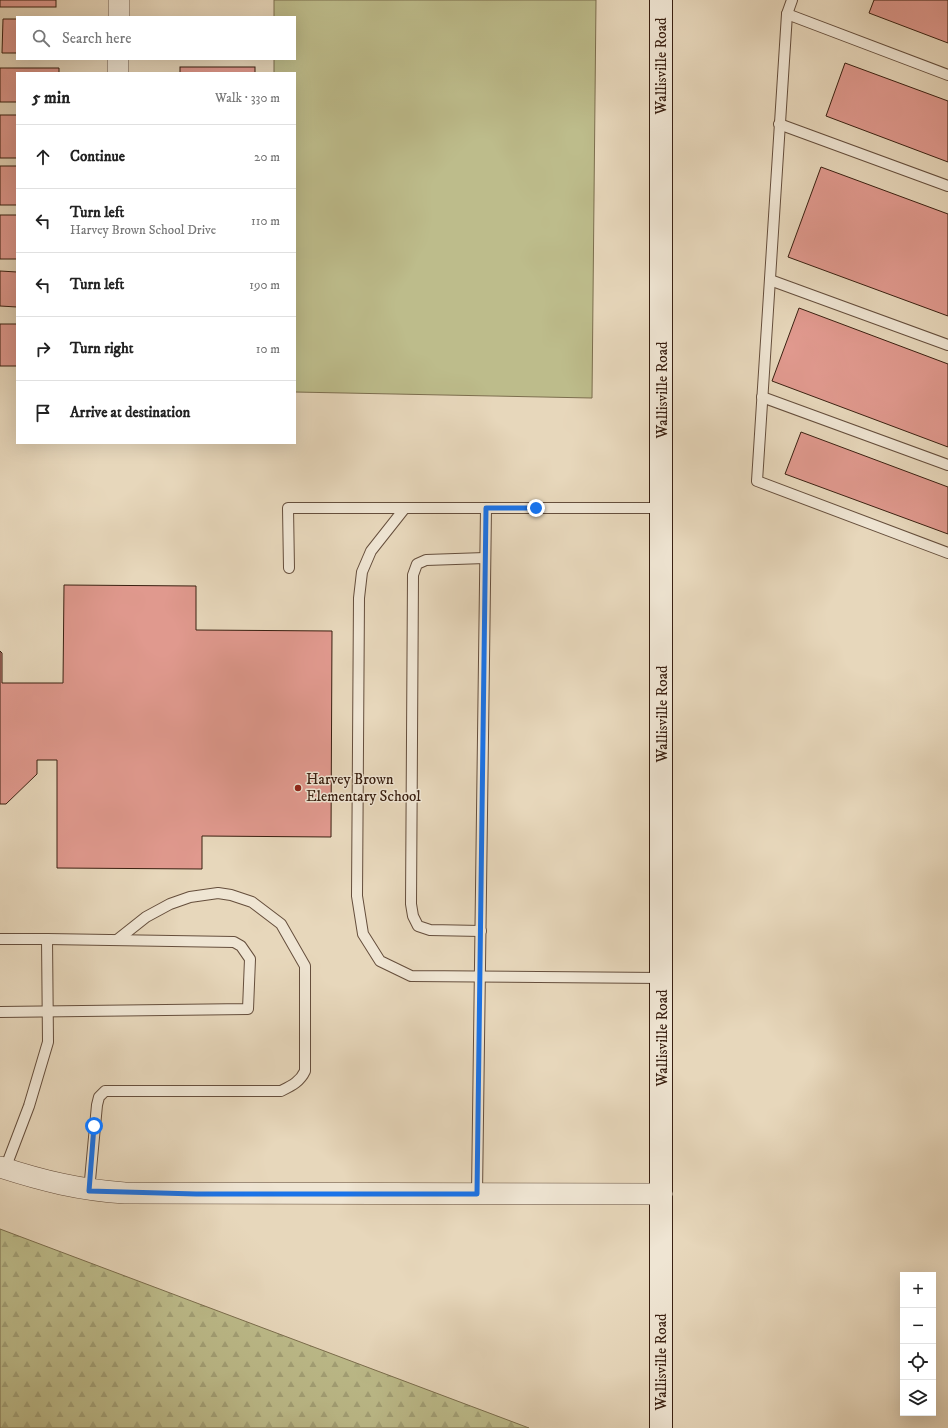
<!DOCTYPE html>
<html lang="en">
<head>
<meta charset="utf-8">
<style>
  body { margin:0; font-family:"IM FELL DW Pica",serif; background:#f6f6f6; color:#222 }
  .controls { position:absolute; right:12px; bottom:12px; display:grid; overflow:hidden; border-radius:0px; box-shadow:0 4px 16px #0002 }
  .controls button { width:36px; height:36px; display:grid; place-items:center; padding:0; border:0; border-bottom:1px solid #e0e0e0; background:#fff; color:#222; font:20px sans-serif }
  .stop { position:absolute; width:12px; height:12px; margin:-9px; border:3px solid #1a73e8; border-radius:50%; background:#fff }
  .stop.end { background:#1a73e8; border-color:#fff; box-shadow:0 1px 4px #0008 }
  .list { margin:0; padding:0; list-style:none }
  h2 { display:flex; justify-content:space-between; align-items:center; height:52px; margin:0; padding:0 16px; font-size:17px }
  h2 small { font-size:13px; font-weight:400; color:#767676 }
  .list li { display:grid; grid-template-columns:26px 1fr auto; gap:12px; align-items:center; box-sizing:border-box; height:64px; padding:0 16px; border-top:1px solid #e0e0e0 }
  .list b { display:block; font-size:15px; white-space:nowrap }
  .list p { margin:0; font-size:13px; white-space:nowrap; color:#767676 }
  .list em { font-size:13px; font-style:normal; color:#767676 }
  .icon { flex:none; width:22px; height:22px; fill:none; stroke:currentColor; stroke-width:2; stroke-linecap:round; stroke-linejoin:round }
  .map { position:relative; flex:none; width:948px; height:1428px; overflow:hidden }
  .search { position:absolute; background:#fff; box-shadow:0 4px 16px #0002; left:16px; top:16px; width:280px; height:44px; display:flex; align-items:center; gap:10px; box-sizing:border-box; padding:0 14px; border-radius:0px; color:#767676; font-size:15px }
  .panel { position:absolute; background:#fff; box-shadow:0 4px 16px #0002; left:16px; top:72px; width:280px; height:372px; border-radius:0px }
  .map>svg:first-child { display:block }
</style>
</head>
<body>
<div class="map">
<svg width="948" height="1428" viewBox="0 0 948 1428">
  <defs>
    <pattern id="forest-firs" width="22" height="20" patternUnits="userSpaceOnUse"><rect width="22" height="20" fill="#bdbc8b"/><path d="M5 1l3.5 6h-7zM16 11l3.5 6h-7z" fill="#a3a177"/></pattern>
  </defs>
  <rect width="100%" height="100%" fill="#e7d7bb"/>
  <filter id="stains"><feTurbulence type="fractalNoise" baseFrequency=".005" numOctaves="4"/><feColorMatrix values="0 0 0 0 .2 0 0 0 0 .09 0 0 0 0 .02 0 0 0 .5 -.17"/></filter>
  <radialGradient id="worn" r=".72"><stop offset=".6" stop-color="#630" stop-opacity="0"/><stop offset="1" stop-color="#630" stop-opacity=".3"/></radialGradient>
  <path fill="#bdbc8b" stroke="#7c6e4e" d="M274,0H596L592,398L295,392V73H274V59H295V17H274Z"/>
  <path fill="url(#forest-firs)" stroke="#7c6e4e" d="M0,1229L529,1428H0Z"/>
  <g fill="#e0998e" stroke="#3a2011">
    <rect x="0" y="0" width="56" height="7"/>
    <path d="M874,0H948V43L869,13Z"/>
    <path d="M3,19H17V53H2Z"/>
    <path d="M845,63L948,101V162L826,116Z"/>
    <rect x="180" y="67" width="75" height="6"/>
    <path d="M0,68H59V73H17V102H0Z"/>
    <rect x="0" y="115" width="17" height="43"/>
    <rect x="0" y="166" width="17" height="39"/>
    <path d="M821,167L948,214V316L788,257Z"/>
    <rect x="0" y="215" width="17" height="44"/>
    <path d="M0,271L17,272V307L0,306Z"/>
    <path d="M799,308L948,364V447L772,381Z"/>
    <rect x="0" y="324" width="17" height="42"/>
    <path d="M801,432L948,487V534L785,474Z"/>
    <path d="M64,585L196,586V630L332,631L331,837L202,836V869L57,868V760H37V774L6,804H0V651L2,653V683H63Z"/>
  </g>
  <g fill="none" stroke-linecap="round" stroke-linejoin="round">
    <defs>
      <g id="service">
        <path d="M792,0L787,14L757,481L948,553"/>
        <path d="M787,14L948,75"/>
        <path d="M779,124L948,186"/>
        <path d="M770,280L948,345"/>
        <path d="M762,397L948,465"/>
        <path d="M405,508L371,551L362,572L359,598L357,896L363,934L380,961L411,976L662,978"/>
        <path d="M289,568L288,508H662"/>
        <path d="M481,931L430,930L418,926L413,916L411,904L413,575L417,564L426,560L485,558"/>
        <path d="M0,939H47L48,1042L29,1106L5,1169"/>
        <path d="M0,1012L248,1009L250,959L241,946L234,942L47,939"/>
        <path d="M89,1191L97,1105L99,1097L105,1091H281C291,1086 300,1082 305,1071V966L281,924L252,902L231,895L218,893L190,897L170,904L146,917L117,940"/>
        <path d="M477,1194L486,508"/>
      </g>
      <g id="minor">
        <path d="M119,17V0"/>
        <path d="M118,73V59"/>
        <path d="M0,1167C43,1181 80,1190 125,1193L662,1194"/>
      </g>
      <path id="secondary" d="M661,1428V0"/>
    </defs>
    <use href="#service" stroke="#654e3c" stroke-width="12"/>
    <use href="#minor" stroke="#654e3c" stroke-width="22"/>
    <use href="#secondary" stroke="#3a2011" stroke-width="24"/>
    <use href="#service" stroke="#efe5d3" stroke-width="10"/>
    <use href="#minor" stroke="#efe5d3" stroke-width="21"/>
    <use href="#secondary" stroke="#efe5d3" stroke-width="22"/>
  </g>
  <g fill="none" stroke-linecap="round" stroke-linejoin="round">
    <path stroke="#1a73e8" stroke-width="5" d="M94,1126L89,1191L196,1194H477L486,508H536"/>
  </g>
  <circle fill="#8f2418" stroke="#efe5d3" stroke-width="1.5" cx="298" cy="788" r="4"/>
  <g text-anchor="middle" dominant-baseline="central" stroke-width="3" stroke-linejoin="round" paint-order="stroke">
    <g font-size="15" fill="#3a2011" stroke="#efe5d3">
      <text transform="translate(661 66) rotate(-90)">Wallisville Road</text>
      <text transform="translate(662 390) rotate(-90)">Wallisville Road</text>
      <text transform="translate(662 714) rotate(-90)">Wallisville Road</text>
      <text transform="translate(662 1038) rotate(-90)">Wallisville Road</text>
      <text transform="translate(661 1362) rotate(-90)">Wallisville Road</text>
    </g>
    <g font-size="15" fill="#3a2011" stroke="#efe5d3" text-anchor="start">
      <text x="306" y="779">Harvey Brown<tspan x="306" dy="17">Elementary School</tspan></text>
    </g>
  </g>
  <rect width="100%" height="100%" filter="url(#stains)"/>
  <rect width="100%" height="100%" fill="url(#worn)"/>
</svg>
<div class="controls">
<button>+</button>
<button>−</button>
<button><svg class="icon" aria-label="locate" viewBox="0 0 24 24"><circle cx="12" cy="12" r="6"/><path d="M12 2v4M12 18v4M2 12h4M18 12h4"/></svg></button>
<button><svg class="icon" aria-label="layers" viewBox="0 0 24 24"><path d="M12 4l9 5-9 5-9-5zM3 14l9 5 9-5"/></svg></button>
</div>
<div class="stop" style="left:94px;top:1126px"></div>
<div class="stop end" style="left:536px;top:508px"></div>
<div class="search"><svg class="icon" aria-label="search" viewBox="0 0 24 24"><circle cx="10" cy="10" r="6"/><path d="M15 15l6 6"/></svg>Search here</div>
<section class="panel">
<h2>5 min<small>Walk · 330 m</small></h2>
<ul class="list">
<li><svg class="icon" aria-label="ahead" viewBox="0 0 24 24"><path d="M12 20V5M6 11l6-6 6 6"/></svg><div><b>Continue</b></div><em>20 m</em></li>
<li><svg class="icon" aria-label="left" viewBox="0 0 24 24"><path d="M17 20v-9H6M10 6l-5 5 5 5"/></svg><div><b>Turn left</b><p>Harvey Brown School Drive</p></div><em>110 m</em></li>
<li><svg class="icon" aria-label="left" viewBox="0 0 24 24"><path d="M17 20v-9H6M10 6l-5 5 5 5"/></svg><div><b>Turn left</b></div><em>190 m</em></li>
<li><svg class="icon" aria-label="right" viewBox="0 0 24 24"><path d="M7 20v-9h11M14 6l5 5-5 5"/></svg><div><b>Turn right</b></div><em>10 m</em></li>
<li><svg class="icon" aria-label="arrive" viewBox="0 0 24 24"><path d="M6 21V4h12l-3 4 3 4H6"/></svg><div><b>Arrive at destination</b></div></li>
</ul>
</section>
</div>
</body>
</html>
